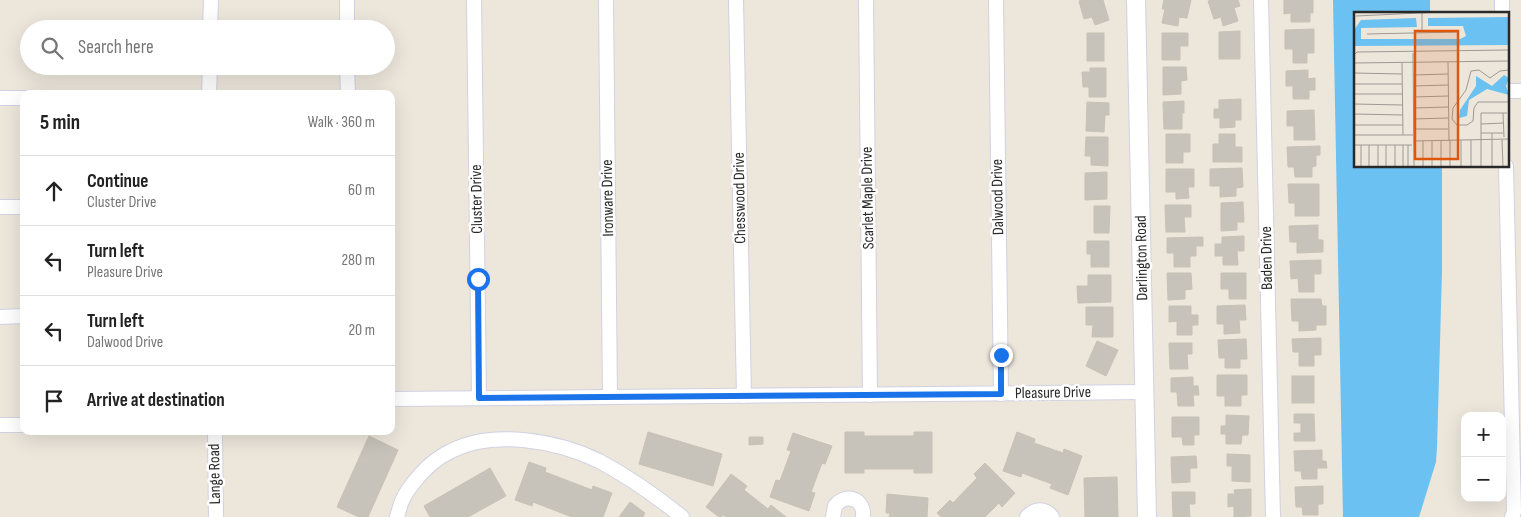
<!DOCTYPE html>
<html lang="en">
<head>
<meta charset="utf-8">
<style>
  body { margin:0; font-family:"Sofia Sans Condensed",sans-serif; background:#f6f6f6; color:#222 }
  .controls { position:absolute; right:15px; bottom:15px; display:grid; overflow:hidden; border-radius:10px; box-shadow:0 5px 20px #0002 }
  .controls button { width:45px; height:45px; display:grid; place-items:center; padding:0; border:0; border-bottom:1px solid #e0e0e0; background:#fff; color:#222; font:25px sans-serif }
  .stop { position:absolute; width:15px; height:15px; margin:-11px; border:4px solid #1a73e8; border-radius:50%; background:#fff }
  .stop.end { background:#1a73e8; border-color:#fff; box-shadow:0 1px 5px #0008 }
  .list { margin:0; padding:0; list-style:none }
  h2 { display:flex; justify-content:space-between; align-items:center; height:65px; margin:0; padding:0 20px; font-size:21px }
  h2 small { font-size:16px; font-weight:400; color:#767676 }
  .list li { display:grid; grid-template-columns:32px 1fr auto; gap:15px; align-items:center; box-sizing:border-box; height:70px; padding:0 20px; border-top:1px solid #e0e0e0 }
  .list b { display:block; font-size:19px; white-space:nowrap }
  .list p { margin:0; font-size:16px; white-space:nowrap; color:#767676 }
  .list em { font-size:16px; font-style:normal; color:#767676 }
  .icon { flex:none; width:28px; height:28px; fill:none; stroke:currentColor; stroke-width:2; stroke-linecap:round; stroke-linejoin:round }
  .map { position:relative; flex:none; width:1521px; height:517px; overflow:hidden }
  .search { position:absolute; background:#fff; box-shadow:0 5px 20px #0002; left:20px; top:20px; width:375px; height:55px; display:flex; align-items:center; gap:12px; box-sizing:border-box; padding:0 18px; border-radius:28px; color:#767676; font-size:19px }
  .panel { position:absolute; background:#fff; box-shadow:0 5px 20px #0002; left:20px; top:90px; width:375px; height:345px; border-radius:10px }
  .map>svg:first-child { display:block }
</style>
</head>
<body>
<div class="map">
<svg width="1521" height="517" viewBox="0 0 1521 517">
  <rect width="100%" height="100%" fill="#ece6db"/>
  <path fill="#6bc1f1" d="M1333,0H1430V14H1355V166H1442V271L1437,448L1436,462L1419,517H1343Z"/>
  <g fill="#c7c3ba" stroke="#c7c2b4">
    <path d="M1083,0H1103L1109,20L1095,25L1092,17L1084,19L1079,1Z"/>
    <path d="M1164,0H1191L1187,18L1179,17L1178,26L1162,23L1165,9H1162Z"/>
    <path d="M1212,0H1238L1240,6L1234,8L1238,21L1223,26L1221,17L1214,19L1208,1Z"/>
    <path d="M1284,0H1313V13H1310V22H1291V13L1284,14Z"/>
    <path d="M1314,29V53H1307V63H1293V49H1285V30Z"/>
    <path d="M1240,31V59H1219V32Z"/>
    <rect x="1087" y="33" width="17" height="28"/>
    <path d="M1162,33H1188V46H1180V60H1162Z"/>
    <path d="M1163,67H1186L1187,80L1181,81V94L1163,95Z"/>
    <path d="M1090,68H1106V97H1089V87H1083L1082,72H1090Z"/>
    <path d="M1308,70V79L1315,78V90H1309V99H1293V86H1286V71Z"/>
    <path d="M1241,99V120H1235V127L1220,128V118H1214V109H1219V100Z"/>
    <path d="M1184,101V113H1182V129H1164L1163,102Z"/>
    <path d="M1087,102L1109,103V115H1105L1104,132L1086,131Z"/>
    <path d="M1314,110L1315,140H1294V126H1287V111Z"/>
    <path d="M1166,134H1190V152H1183V163H1166Z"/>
    <path d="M1219,134H1235V147H1242V162H1213V144H1219Z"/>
    <path d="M1086,137H1108V166L1091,165V156H1085Z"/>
    <path d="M1320,146V155H1316V166L1312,167V177H1295L1294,167H1288L1287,147Z"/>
    <path d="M1242,168L1243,187L1236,188V196L1220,197V186H1210V169Z"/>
    <path d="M1166,169H1194V187H1188L1189,198L1176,199V192H1166Z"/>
    <path d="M1107,172V199L1085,200V173Z"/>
    <path d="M1288,184H1319V216H1295V203H1289Z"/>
    <path d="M1243,202L1244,222H1237V230L1221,231V203Z"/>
    <path d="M1165,205H1191V217H1184L1185,232H1166Z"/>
    <path d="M1094,206H1110L1109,233H1094Z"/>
    <path d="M1318,225V240H1323V252L1297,253V242H1290L1289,226Z"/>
    <path d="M1244,236V251H1237L1238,265H1223V256H1215V244H1222V237Z"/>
    <path d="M1203,237V246H1196V256H1190V267H1174V253H1167V238Z"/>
    <path d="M1087,241H1109V267H1091V254H1087Z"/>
    <path d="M1321,260V274H1314V292H1299L1298,278L1291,279L1290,261Z"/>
    <path d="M1167,273H1191L1192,289L1185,290V299L1168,300Z"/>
    <path d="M1221,273H1246V299H1229V289H1221Z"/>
    <path d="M1088,275H1111V302L1078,303L1077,286H1088Z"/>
    <path d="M1291,299H1321L1322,306H1326V325H1316V330L1299,331V321H1292Z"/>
    <path d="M1245,305L1246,320H1239L1240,333L1224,334V324H1217V306Z"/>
    <path d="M1169,306H1191V315H1198V325H1192V335H1177V321L1169,322Z"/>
    <path d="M1086,307H1113V337H1092L1093,325H1086Z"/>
    <path d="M1321,338V355H1314V366H1299V352H1293L1292,339Z"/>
    <path d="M1246,339L1247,359H1240V368H1225V358H1219L1218,340Z"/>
    <path d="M1097,341L1118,350L1106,376L1086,366Z"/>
    <path d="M1169,343H1192V354H1187L1188,369H1170Z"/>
    <path d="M1217,375H1247V395H1241V406H1225V396H1217Z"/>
    <rect x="1292" y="376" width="22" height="27"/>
    <path d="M1193,377V386H1198L1199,395H1193L1194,406H1178L1177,392H1171V378Z"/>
    <path d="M1294,414H1314L1315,441H1294V433H1301V423H1294Z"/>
    <path d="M1226,415L1249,416L1248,435H1242L1241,444H1226V434H1221V426H1226Z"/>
    <path d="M1172,417H1199V435H1194V445H1183L1182,437H1172Z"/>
    <path d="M648,432L722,454L713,486L639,464Z"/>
    <path d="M845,432H864V436H914V432H932V473H914V469H864V473H845Z"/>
    <path d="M1017,432L1035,439L1034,443L1063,453L1064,449L1082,456L1068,495L1050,488L1052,484L1022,473L1021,477L1003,471Z"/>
    <path d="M793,433L832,446L825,464L822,463L811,492L815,493L809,511L770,497L776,480L780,481L791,451L787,450Z"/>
    <path d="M369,436L398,450L368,517H359L337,507Z"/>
    <path d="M749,437H763V444L749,445Z"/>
    <path d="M1322,450V461H1326L1327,468H1317V479H1302L1301,471H1295L1294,451Z"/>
    <path d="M1227,454L1250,455V482L1232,481V466H1227Z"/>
    <path d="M1196,456L1197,468H1190V482L1172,483L1171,457Z"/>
    <path d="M529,462L546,468L545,472L592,490L593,486L612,493L603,517H572L533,502L532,506L515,500Z"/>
    <path d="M985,463L1015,493L1002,507L999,503L985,517H941L937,513L950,500L953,503L977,478L974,474Z"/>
    <path d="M490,468L506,496L468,517H430L424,506Z"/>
    <path d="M731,474L747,486L744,490L768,509L771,505L786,517H726L723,515L721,517H719L706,507Z"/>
    <path d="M1117,477L1118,517H1085L1084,478Z"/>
    <path d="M1323,486V504H1318V515H1303L1302,507H1296L1295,487Z"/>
    <path d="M1251,489V516L1234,517V506L1228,507V494H1235L1234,490Z"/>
    <path d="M1172,492H1195V504H1189L1190,517H1173Z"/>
    <path d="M887,494L928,498L927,517H889L890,513H886Z"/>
    <path d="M630,502L645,513L643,516L644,517H619Z"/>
  </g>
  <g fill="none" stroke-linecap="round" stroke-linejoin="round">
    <defs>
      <g id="minor">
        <path d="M347,0V29"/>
        <path d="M474,0L479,398"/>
        <path d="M606,0L610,397"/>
        <path d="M736,0L744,396"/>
        <path d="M866,0L870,395"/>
        <path d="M996,0L1001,394"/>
        <path d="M1261,0L1273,517"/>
        <path d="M1502,0V14"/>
        <path d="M210,29L211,0"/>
        <path d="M347,66L348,94"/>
        <path d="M1507,91H1521"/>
        <path d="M209,94L210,66"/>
        <path d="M0,98H24"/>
        <path d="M1506,166L1514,512L1512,517"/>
        <path d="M0,207H24"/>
        <path d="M0,317L24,316"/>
        <path d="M391,399L1144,392"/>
        <path d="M0,425H24"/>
        <path d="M215,431L216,517"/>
        <path d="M397,517C399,511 400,504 403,499C405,494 408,490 411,486C422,471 434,459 451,451C493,429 558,441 599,461C629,477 656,496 682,517"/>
        <path d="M833,517L835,506C846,492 865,499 863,517"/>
        <path d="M1027,517C1035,508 1045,508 1052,517"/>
      </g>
      <path id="tertiary" d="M1136,0L1147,517"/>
    </defs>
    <use href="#minor" stroke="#d0d2e3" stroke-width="16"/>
    <use href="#tertiary" stroke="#d0d2e3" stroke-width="20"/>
    <use href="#minor" stroke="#fff" stroke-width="14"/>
    <use href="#tertiary" stroke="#fff" stroke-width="18"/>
  </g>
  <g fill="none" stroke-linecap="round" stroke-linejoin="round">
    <path stroke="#1a73e8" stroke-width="6" d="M478,279L479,398L1001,394V355"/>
  </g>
  <g text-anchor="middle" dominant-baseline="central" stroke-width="5" stroke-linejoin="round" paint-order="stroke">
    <g font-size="16" fill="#292929" stroke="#fff">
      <text transform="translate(998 197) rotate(-91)">Dalwood Drive</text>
      <text transform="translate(608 198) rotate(-91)">Ironware Drive</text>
      <text transform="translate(740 198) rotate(-91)">Chesswood Drive</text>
      <text transform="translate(868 198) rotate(-91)">Scarlet Maple Drive</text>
      <text transform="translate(477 199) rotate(-91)">Cluster Drive</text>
      <text transform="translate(1142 258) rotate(-91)">Darlington Road</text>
      <text transform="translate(1267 258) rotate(-91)">Baden Drive</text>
      <text transform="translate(1053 393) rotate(-1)">Pleasure Drive</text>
      <text transform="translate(215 474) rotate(-91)">Lange Road</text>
    </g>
  </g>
  <g transform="translate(1354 12)">
    <rect width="155" height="155" fill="#ece6db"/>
    <path d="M155,5V33L0,34V18L7,8L62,6L63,15L7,16V27H106L112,24L109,14H74V6ZM150,63L155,66L152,74L155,83L133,77L115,88L113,104L105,106L106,98L122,74V64L138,74Z" fill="#6bc1f1"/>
    <path fill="none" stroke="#9e9a94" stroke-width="1" d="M68,1V20M2,4L86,0M13,22L105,20M59,41L60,155M0,43L3,40L155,38M94,50L95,129M0,51L155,49M48,51L49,123M155,58L146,59L136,66L125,58L117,59L112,78L99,96L98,107L103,113H113L119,109L120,96L124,90H155M0,61L48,62M59,63L94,62M0,72H48M59,74L94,73M0,82H49M59,85L94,84M0,92L49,93M59,96L94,95M149,101L150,125M0,102L49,103M59,107L94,106M127,112L149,111M0,113H49M59,117H94M127,121H149M138,121V155M0,123H59M96,128V155M107,128V155M117,128V155M148,128L149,155M60,129L155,127M69,129V155M87,129V155M0,133H58M7,133V155M15,133V155M24,133V155M32,133V155M41,133V155M49,133V155M54,133V155M78,155V129M127,155V101H153"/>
    <path fill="#de570d" fill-opacity="0.15" stroke="#de570d" stroke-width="2.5" d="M61,19H104V147H61Z"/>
    <rect width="155" height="155" fill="none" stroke="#292929" stroke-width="2.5"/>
  </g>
</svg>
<div class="controls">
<button>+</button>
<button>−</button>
</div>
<div class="stop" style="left:478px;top:279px"></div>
<div class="stop end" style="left:1001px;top:355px"></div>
<div class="search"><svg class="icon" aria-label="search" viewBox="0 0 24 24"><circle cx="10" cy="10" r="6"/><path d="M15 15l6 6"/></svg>Search here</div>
<section class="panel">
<h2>5 min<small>Walk · 360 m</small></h2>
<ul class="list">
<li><svg class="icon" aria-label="ahead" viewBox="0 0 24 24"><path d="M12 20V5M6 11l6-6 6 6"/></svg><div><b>Continue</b><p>Cluster Drive</p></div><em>60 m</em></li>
<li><svg class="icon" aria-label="left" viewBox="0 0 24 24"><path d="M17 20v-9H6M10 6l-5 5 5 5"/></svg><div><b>Turn left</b><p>Pleasure Drive</p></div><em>280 m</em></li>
<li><svg class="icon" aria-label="left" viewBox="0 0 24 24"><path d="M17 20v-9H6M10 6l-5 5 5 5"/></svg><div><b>Turn left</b><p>Dalwood Drive</p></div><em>20 m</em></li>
<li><svg class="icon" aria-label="arrive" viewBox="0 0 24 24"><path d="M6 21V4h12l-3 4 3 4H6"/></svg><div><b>Arrive at destination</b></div></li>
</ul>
</section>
</div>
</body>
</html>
